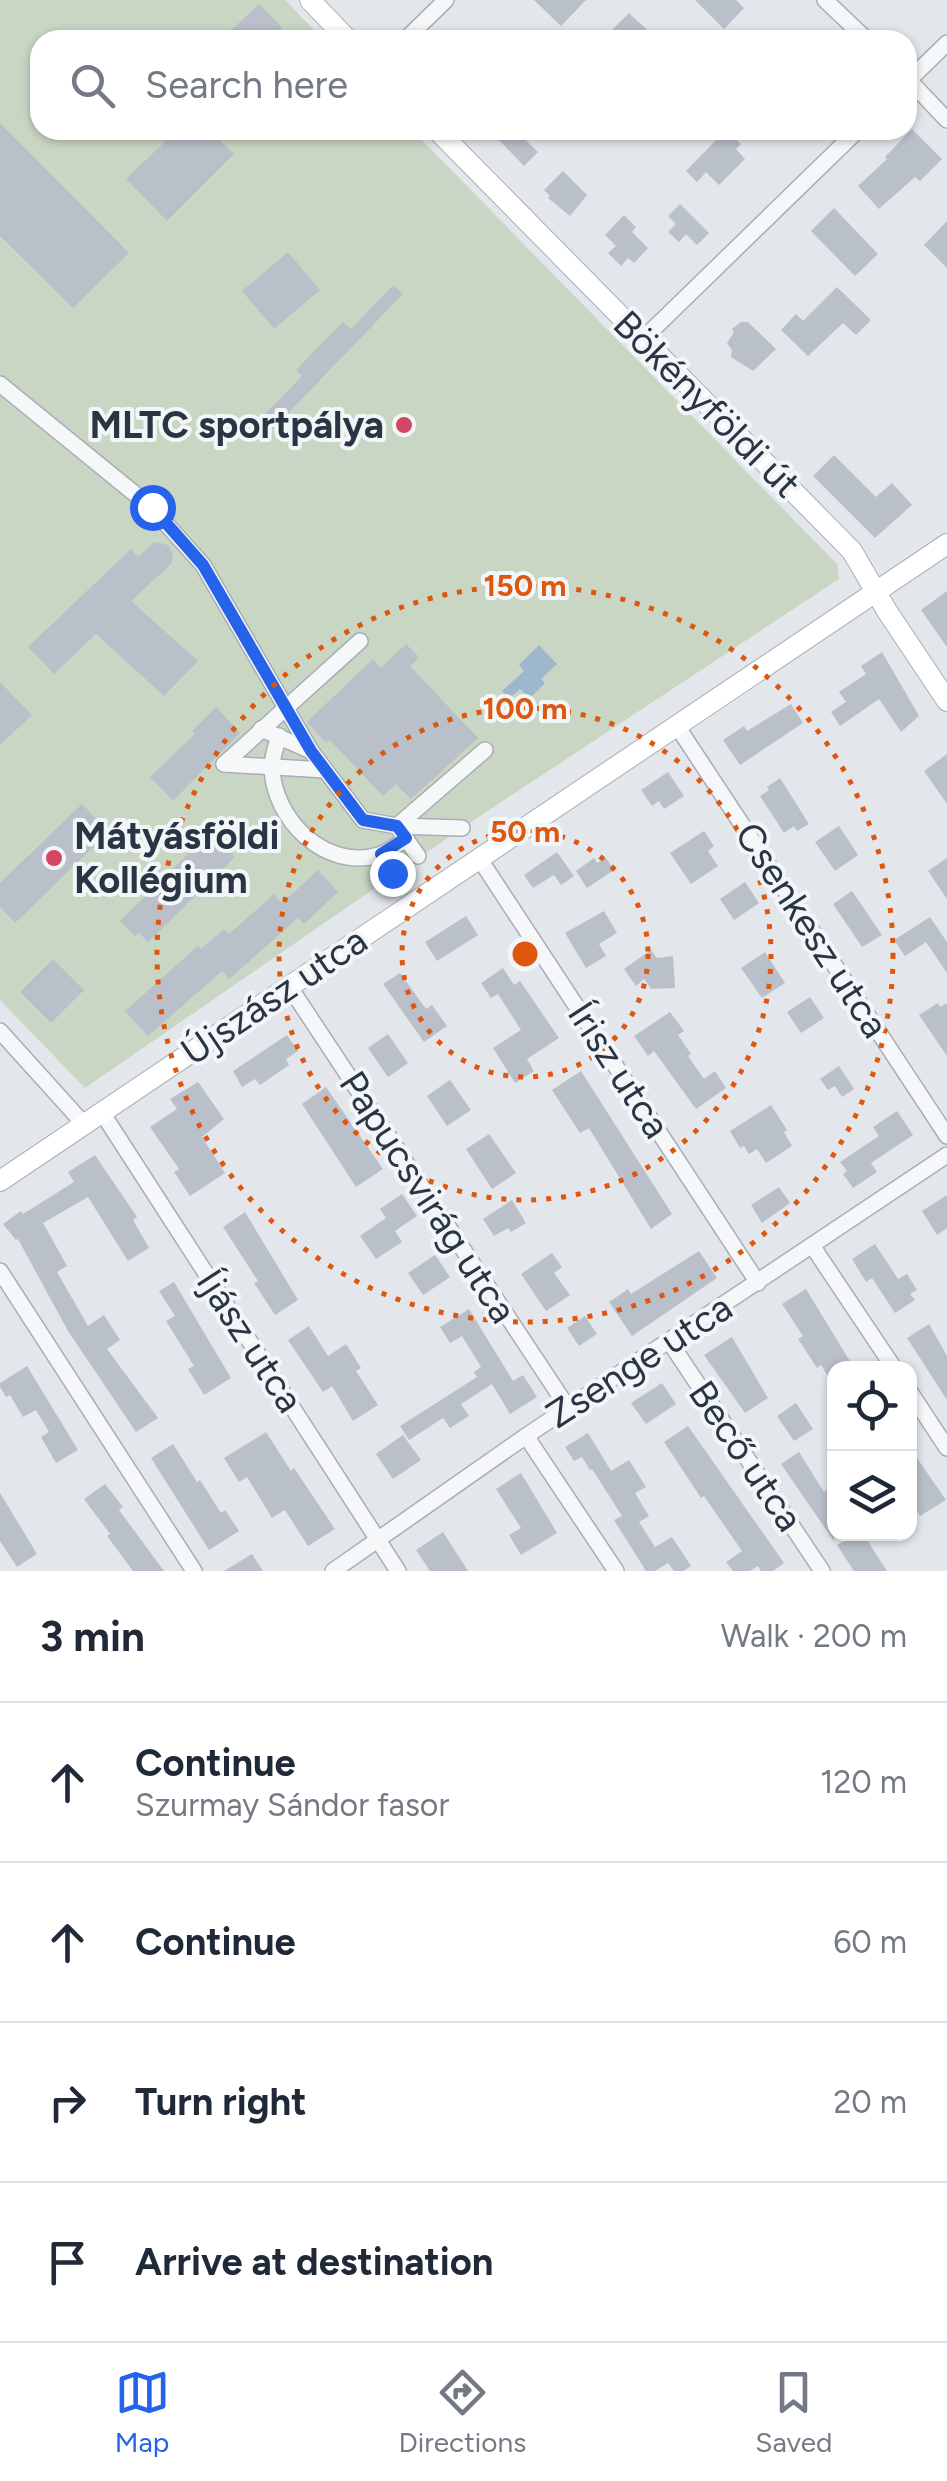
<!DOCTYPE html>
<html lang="en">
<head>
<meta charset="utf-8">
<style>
  body { margin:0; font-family:Figtree,sans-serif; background:#f6f6f7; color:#1f2937 }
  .controls { position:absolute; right:30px; bottom:30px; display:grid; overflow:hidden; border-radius:20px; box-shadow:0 2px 8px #0004 }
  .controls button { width:90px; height:90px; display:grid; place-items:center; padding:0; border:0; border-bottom:2px solid #e0e1e3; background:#fff; color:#1f2937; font:50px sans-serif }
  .stop { position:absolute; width:30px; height:30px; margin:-22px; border:8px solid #2563eb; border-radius:50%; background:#fff }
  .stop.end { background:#2563eb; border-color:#fff; box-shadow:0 2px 10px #0008 }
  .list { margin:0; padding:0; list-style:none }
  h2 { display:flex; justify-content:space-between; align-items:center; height:130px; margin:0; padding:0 40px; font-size:42px }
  h2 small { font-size:32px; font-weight:400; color:#747a83 }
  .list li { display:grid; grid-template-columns:65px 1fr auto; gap:30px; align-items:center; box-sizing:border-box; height:160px; padding:0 40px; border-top:2px solid #e0e1e3 }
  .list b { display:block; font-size:38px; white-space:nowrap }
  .list p { margin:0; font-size:32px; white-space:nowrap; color:#747a83 }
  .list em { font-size:32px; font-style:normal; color:#747a83 }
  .icon { flex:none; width:55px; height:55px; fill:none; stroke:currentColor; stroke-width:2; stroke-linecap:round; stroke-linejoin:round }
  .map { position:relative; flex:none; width:947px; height:1571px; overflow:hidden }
  .search { position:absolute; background:#fff; box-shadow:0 2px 8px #0004; left:30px; right:30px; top:30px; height:110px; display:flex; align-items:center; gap:25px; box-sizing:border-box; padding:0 35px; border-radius:30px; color:#747a83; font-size:38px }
  .sheet { height:770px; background:#fff }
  nav { display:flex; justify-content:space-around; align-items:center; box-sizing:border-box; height:140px; border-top:2px solid #e0e1e3; background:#fff; font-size:28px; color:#747a83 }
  nav a { display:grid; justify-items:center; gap:5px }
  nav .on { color:#2563eb }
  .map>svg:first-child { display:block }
</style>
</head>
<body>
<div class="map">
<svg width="947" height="1571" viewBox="0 0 947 1571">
  <rect width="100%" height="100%" fill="#e3e7eb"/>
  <path fill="#cad6c4" d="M0,0H285L324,40H40V130H412L837,564L839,579L462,828L85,1088L0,1000Z"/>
  <path fill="#9db7cc" d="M539,645L557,664L541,679L545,683L530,698L520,689L509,699L502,691L524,671L519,665Z"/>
  <g fill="#bac0c9">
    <path d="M534,0H586L561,26Z"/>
    <path d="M695,0H736L744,8L724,29Z"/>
    <path d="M259,4L282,28L270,40H221Z"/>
    <path d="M629,13L658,40H602Z"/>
    <path d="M0,123L129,253L73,308L0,236Z"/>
    <path d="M912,129L942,159L920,181L915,177L879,209L858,186L887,159L885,157Z"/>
    <path d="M177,130H209L234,154L167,221L126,179Z"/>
    <path d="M489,130H515L538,152L524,166Z"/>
    <path d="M721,135L726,140L731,135L741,144L736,149L745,159L719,185L706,172L697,182L686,171Z"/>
    <path d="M563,171L587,195L570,216L548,198L550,196L544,190Z"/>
    <path d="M680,204L709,233L697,245L686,234L679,242L668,232L676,224L668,216Z"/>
    <path d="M834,208L878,254L855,276L811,231Z"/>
    <path d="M624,215L636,227L632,232L648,248L634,263L628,258L621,266L608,253L616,246L605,235Z"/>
    <path d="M947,221V268L924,245Z"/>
    <path d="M288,252L320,290L274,329L242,291Z"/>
    <path d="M393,285L403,294L266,436L254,425L302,376L296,370L343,322L351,329Z"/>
    <path d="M837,287L871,320L856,335L843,323L808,356L781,330L796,314L803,321Z"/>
    <path d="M741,322H748L776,349L753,371L731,357L732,350L727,343L734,332L732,329Z"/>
    <path d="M834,455L876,497L892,483L912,505L875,538L813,476Z"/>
    <path d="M154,542L168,545L173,553L172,563L131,601L198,661L164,696L96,634L54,674L28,647L131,549L138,557Z"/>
    <path d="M947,591V647L921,610Z"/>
    <path d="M406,644L419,657L410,666L478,738L411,799L396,784L383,796L330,740L326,743L307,722L373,659L381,668Z"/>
    <path d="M882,652L919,716L901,732L879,699L840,726L831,712L846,702L839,692L866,674L861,666Z"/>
    <path d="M0,682L32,715L0,745Z"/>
    <path d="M791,704L803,723L740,765L723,740L744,726L747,731Z"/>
    <path d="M216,707L240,733L173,801L150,777L195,734L192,731Z"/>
    <path d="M947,754V804L924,771Z"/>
    <path d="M668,772L684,796L664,809L659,801L652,806L641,790Z"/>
    <path d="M780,778L809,824L797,831L794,826L784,833L760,796L769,790L767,787Z"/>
    <path d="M82,804L109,832L15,923L0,907V883Z"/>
    <path d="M839,826L858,855L835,871L815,842Z"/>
    <path d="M704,831L714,846L708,851L718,866L691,884L670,853Z"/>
    <path d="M210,832L235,857L148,942L139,933L135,936L120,921Z"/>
    <path d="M557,852L574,876L561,885L554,875L533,888L524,875Z"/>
    <path d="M594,858L597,863L606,858L614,870L587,888L576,871Z"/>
    <path d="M947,858V899L928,871Z"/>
    <path d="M318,870L338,892L304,924L298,918L229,979L222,971L148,1036L125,1011L198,946L201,949L224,929L229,934L274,894L282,903Z"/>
    <path d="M745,882L759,903L734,920L720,899Z"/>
    <path d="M852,891L882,935L862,947L833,904Z"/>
    <path d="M604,911L617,933L599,944L606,956L586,968L565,933Z"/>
    <path d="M466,916L478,935L437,961L425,942Z"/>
    <path d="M930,917L947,942V973L926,942L905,956L894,940Z"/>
    <path d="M651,950L657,958L673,956L675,988L651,989L644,979L636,986L624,969Z"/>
    <path d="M765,952L785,983L762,998L741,968Z"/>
    <path d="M53,959L84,990L51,1023L20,992Z"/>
    <path d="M503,968L514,985L520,981L559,1038L527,1059L534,1071L515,1083L493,1048L521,1030L498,994L491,998L481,983Z"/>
    <path d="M400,973L426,1009L432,1005L447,1026L424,1042L383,984Z"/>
    <path d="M810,997L824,1018L801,1033L787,1012Z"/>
    <path d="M938,1003L940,1007L947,1003V1056L919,1015Z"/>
    <path d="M670,1012L684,1031L678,1035L691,1054L688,1056L704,1079L715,1071L726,1088L696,1109L654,1051L648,1056L634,1036Z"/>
    <path d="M388,1034L408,1063L388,1077L368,1048Z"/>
    <path d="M287,1035L298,1051L286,1059L289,1065L260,1085L255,1079L242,1087L233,1071Z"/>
    <path d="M839,1066L854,1089L842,1097L835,1086L828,1090L820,1079Z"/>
    <path d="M581,1071L672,1214L651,1229L589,1128L580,1133L552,1090Z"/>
    <path d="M450,1080L471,1110L447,1126L427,1096Z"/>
    <path d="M198,1082L224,1119L202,1137L225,1173L190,1196L174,1172L179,1169L150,1127L177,1109L170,1099Z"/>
    <path d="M326,1087L383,1169L356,1187L302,1104Z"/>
    <path d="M771,1105L787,1130L784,1132L792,1146L766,1163L757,1149L749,1154L744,1146L740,1148L730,1131Z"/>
    <path d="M897,1111L913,1135L871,1163L877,1172L853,1188L843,1174L847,1171L840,1162L879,1136L873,1127Z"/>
    <path d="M489,1134L516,1173L492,1189L466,1149Z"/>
    <path d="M95,1155L137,1217L133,1220L149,1248L128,1261L88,1197L43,1223L67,1266L57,1272L88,1326L104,1315L120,1340L107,1349L158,1418L136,1432L68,1331L18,1239L16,1240L3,1224L21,1211L23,1214L74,1182L68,1172Z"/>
    <path d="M779,1187L790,1203L762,1223L751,1205Z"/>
    <path d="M402,1194L417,1216L395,1231L402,1242L376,1259L360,1236L386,1218L380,1209Z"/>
    <path d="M947,1195V1228L937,1235L922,1211Z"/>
    <path d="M512,1200L526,1223L511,1232L508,1228L494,1236L483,1219Z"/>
    <path d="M245,1212L298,1300L275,1315L254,1283L258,1281L223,1227Z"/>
    <path d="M875,1244L898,1279L907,1274L917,1290L910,1294L915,1300L895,1313L872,1278L866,1282L852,1259Z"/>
    <path d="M699,1251L717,1278L632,1336L609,1302L628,1289L631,1294Z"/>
    <path d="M552,1253L562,1267L554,1273L570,1295L546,1311L521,1274Z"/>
    <path d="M435,1255L450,1277L423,1295L408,1273Z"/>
    <path d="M174,1282L231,1378L204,1395L188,1369L194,1366L166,1321L175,1316L159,1291Z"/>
    <path d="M806,1289L854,1368H834V1386L821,1365L817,1368L798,1339L803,1336L782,1304Z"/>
    <path d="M469,1309L513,1381L523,1375L537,1397L510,1414L492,1384L461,1404L469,1416L450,1428L443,1418L409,1440L400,1426L477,1377L474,1372L481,1367L462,1336L450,1343L440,1327Z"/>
    <path d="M585,1316L597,1334L579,1346L567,1328Z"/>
    <path d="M929,1324L947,1356V1400L907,1338Z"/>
    <path d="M309,1326L328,1356L346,1344L361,1368L356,1371L378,1405L353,1421L332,1386L323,1392L288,1340Z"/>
    <path d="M732,1337L768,1398L745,1413L704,1355Z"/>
    <path d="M27,1366L78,1450L56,1463L41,1437L49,1432L36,1410L23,1417L10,1395L6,1397L0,1387V1383Z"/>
    <path d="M662,1383L676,1404L646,1424L631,1403Z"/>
    <path d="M796,1403L813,1429L794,1441L777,1416Z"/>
    <path d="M688,1426L784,1563L773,1571H761L758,1566L750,1571H733L726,1562L742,1551L704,1496L701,1498L664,1442Z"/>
    <path d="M266,1432L291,1471L294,1468L335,1529L308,1546L285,1510L272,1518L247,1477L239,1482L224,1458Z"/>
    <path d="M588,1433L611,1471L629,1460L646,1487L635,1493L649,1516L639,1522L655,1547L672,1537L691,1566L683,1571H674L668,1563L655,1571H646L614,1520L622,1516L592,1469L590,1470L582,1457L574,1461L565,1447Z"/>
    <path d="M403,1435L421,1460L393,1479L376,1454Z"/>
    <path d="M173,1444L197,1482L200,1480L221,1513L225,1510L239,1531L209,1550L151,1458Z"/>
    <path d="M910,1448L946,1500L920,1516L910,1500Z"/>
    <path d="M799,1452L824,1492L834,1485V1541L781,1464Z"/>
    <path d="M521,1473L557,1533L521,1555L509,1535L521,1528L496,1489Z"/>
    <path d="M105,1484L123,1507L119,1510L164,1571H133L107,1536L110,1534L84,1499Z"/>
    <path d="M0,1493L37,1554L17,1567L0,1541Z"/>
    <path d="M443,1532L468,1571H430L416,1550Z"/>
    <path d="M855,1534H863L887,1571H854L837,1545Z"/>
    <path d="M252,1554L263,1571H224Z"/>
  </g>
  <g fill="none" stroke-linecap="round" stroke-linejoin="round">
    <defs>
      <g id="street">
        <path d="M825,0L867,40"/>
        <path d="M405,40L446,0"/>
        <path d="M907,78L947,120"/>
        <path d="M907,82L947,43"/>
        <path d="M642,340L858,130"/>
        <path d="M0,384L151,507L203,565L311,751L261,729"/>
        <path d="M677,726L947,1136"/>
        <path d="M279,736C276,746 272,757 272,767C273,820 326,871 379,855C388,852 398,844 406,839L397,826"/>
        <path d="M311,751L363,820L397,826L485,750"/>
        <path d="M224,764L360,641"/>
        <path d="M224,764L325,770"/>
        <path d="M397,826L462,828"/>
        <path d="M406,839L418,856"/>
        <path d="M381,855L392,873"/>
        <path d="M479,858L758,1283"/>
        <path d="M289,986L568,1408"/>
        <path d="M0,1031L83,1123"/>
        <path d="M101,1111L398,1571"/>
        <path d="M813,1247L894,1368"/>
        <path d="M0,1271L194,1571"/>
        <path d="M669,1341L822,1571"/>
        <path d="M910,1392L947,1448"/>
        <path d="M526,1436L616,1571"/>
        <path d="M333,1571L526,1436L947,1155"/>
      </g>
      <g id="secondary">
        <path d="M310,0L348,40"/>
        <path d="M437,130L852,551L887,611L947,701"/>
        <path d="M0,1181L947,544"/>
      </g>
    </defs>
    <use href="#street" stroke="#a8aeb6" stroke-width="18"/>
    <use href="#secondary" stroke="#a8aeb6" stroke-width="22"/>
    <use href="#street" stroke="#f6f7f9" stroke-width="15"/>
    <use href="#secondary" stroke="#fff" stroke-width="20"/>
  </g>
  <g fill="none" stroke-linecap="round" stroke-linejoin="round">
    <path stroke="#2563eb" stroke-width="12" d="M152,507L203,565L311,751L363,820L397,826L406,838L381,854L392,873"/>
  </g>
  <g fill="none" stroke="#de570f" stroke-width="5" stroke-dasharray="5 10">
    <circle cx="525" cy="954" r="123"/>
    <circle cx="525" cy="954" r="246"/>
    <circle cx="525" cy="954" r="368"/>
  </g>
  <g fill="#d34664" stroke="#f3f6f9" stroke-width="4">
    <circle cx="404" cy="425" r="10"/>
    <circle cx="54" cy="858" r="10"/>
  </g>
  <g text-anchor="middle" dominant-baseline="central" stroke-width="8" stroke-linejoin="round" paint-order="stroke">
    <g font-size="38" fill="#2a3544" stroke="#f3f6f9">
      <text transform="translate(707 404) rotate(45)">Bökényföldi út</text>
      <text transform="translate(812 930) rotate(57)">Csenkesz utca</text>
      <text transform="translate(274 996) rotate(-34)">Újszász utca</text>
      <text transform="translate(619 1070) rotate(57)">Írisz utca</text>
      <text transform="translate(428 1197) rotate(57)">Papucsvirág utca</text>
      <text transform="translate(250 1341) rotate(57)">Íjász utca</text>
      <text transform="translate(639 1361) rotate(-33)">Zsenge utca</text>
      <text transform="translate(746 1456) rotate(56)">Becő utca</text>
    </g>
    <g font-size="38" font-weight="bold" fill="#2a3544" stroke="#f3f6f9" text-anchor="end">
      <text x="384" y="425">MLTC sportpálya</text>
      <text x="74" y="836" text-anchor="start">Mátyásföldi<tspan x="74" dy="44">Kollégium</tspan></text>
    </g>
  </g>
  <circle cx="525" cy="954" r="15" fill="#de570f" stroke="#f3f6f9" stroke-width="5"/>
  <g font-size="30" text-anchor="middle" font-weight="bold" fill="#de570f" stroke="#f3f6f9" stroke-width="8" stroke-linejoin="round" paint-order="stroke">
    <text x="525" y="596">150 m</text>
    <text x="525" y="719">100 m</text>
    <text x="525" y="842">50 m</text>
  </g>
</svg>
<div class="controls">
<button><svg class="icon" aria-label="locate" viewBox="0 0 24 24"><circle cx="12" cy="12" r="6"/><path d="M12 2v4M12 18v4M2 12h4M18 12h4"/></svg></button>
<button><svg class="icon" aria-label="layers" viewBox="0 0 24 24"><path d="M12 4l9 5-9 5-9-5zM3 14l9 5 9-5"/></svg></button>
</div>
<div class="stop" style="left:152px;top:507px"></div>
<div class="stop end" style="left:392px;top:873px"></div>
<div class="search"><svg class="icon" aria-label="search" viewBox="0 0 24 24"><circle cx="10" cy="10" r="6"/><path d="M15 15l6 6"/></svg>Search here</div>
</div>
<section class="sheet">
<h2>3 min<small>Walk · 200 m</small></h2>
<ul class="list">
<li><svg class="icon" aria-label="ahead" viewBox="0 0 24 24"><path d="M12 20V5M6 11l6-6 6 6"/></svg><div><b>Continue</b><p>Szurmay Sándor fasor</p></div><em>120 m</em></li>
<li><svg class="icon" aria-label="ahead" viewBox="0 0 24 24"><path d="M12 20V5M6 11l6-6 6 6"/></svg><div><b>Continue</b></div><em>60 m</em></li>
<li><svg class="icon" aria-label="right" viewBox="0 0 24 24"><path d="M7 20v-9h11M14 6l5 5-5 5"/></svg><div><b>Turn right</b></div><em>20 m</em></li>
<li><svg class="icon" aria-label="arrive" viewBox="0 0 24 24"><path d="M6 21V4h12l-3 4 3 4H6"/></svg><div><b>Arrive at destination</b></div></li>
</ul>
</section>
<nav>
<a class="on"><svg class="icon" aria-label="map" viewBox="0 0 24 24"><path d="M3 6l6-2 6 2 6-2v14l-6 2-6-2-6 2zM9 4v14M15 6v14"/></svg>Map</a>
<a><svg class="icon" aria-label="directions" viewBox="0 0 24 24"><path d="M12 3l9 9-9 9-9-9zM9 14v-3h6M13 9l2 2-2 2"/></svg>Directions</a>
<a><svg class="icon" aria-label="saved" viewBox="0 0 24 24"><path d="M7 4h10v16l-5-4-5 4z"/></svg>Saved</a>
</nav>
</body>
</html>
